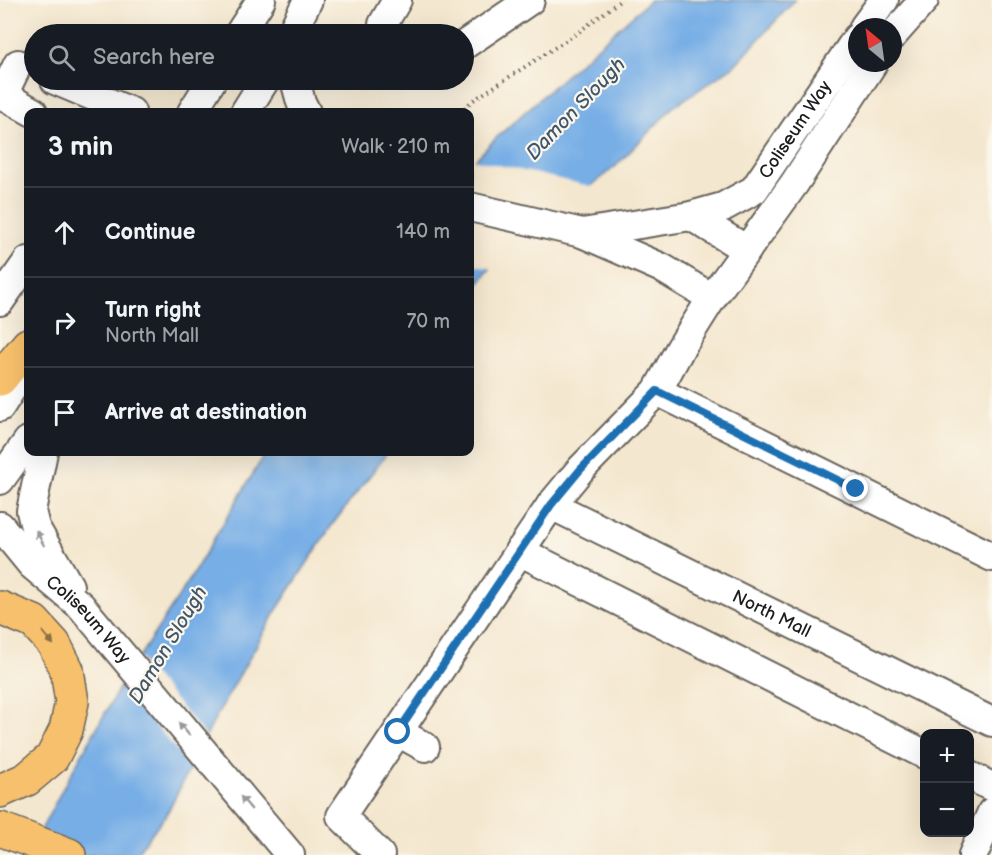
<!DOCTYPE html>
<html lang="en">
<head>
<meta charset="utf-8">
<style>
  body { margin:0; font-family:"Balsamiq Sans",sans-serif; background:#242831; color:#f1f3f6 }
  .controls { position:absolute; right:18px; bottom:18px; display:grid; overflow:hidden; border-radius:12px; box-shadow:0 6px 24px #0002 }
  .controls button { width:54px; height:54px; display:grid; place-items:center; padding:0; border:0; border-bottom:2px solid #363941; background:#171b24; color:#f1f3f6; font:30px sans-serif }
  .compass { position:absolute; left:848px; top:18px; width:54px; height:54px; border-radius:50%; background:#171b24; box-shadow:0 6px 24px #0002; rotate:331deg }
  .stop { position:absolute; width:18px; height:18px; margin:-14px; border:4px solid #1f6fb2; border-radius:50%; background:#fff }
  .stop.end { background:#1f6fb2; border-color:#fff; box-shadow:0 2px 6px #0008 }
  .list { margin:0; padding:0; list-style:none }
  h2 { display:flex; justify-content:space-between; align-items:center; height:78px; margin:0; padding:0 24px; font-size:26px }
  h2 small { font-size:20px; font-weight:400; color:#9ea1a6 }
  .list li { display:grid; grid-template-columns:39px 1fr auto; gap:18px; align-items:center; box-sizing:border-box; height:90px; padding:0 24px; border-top:2px solid #363941 }
  .list b { display:block; font-size:22px; white-space:nowrap }
  .list p { margin:0; font-size:20px; white-space:nowrap; color:#9ea1a6 }
  .list em { font-size:20px; font-style:normal; color:#9ea1a6 }
  .icon { flex:none; width:33px; height:33px; fill:none; stroke:currentColor; stroke-width:2; stroke-linecap:round; stroke-linejoin:round }
  .map { position:relative; flex:none; width:992px; height:855px; overflow:hidden }
  .search { position:absolute; background:#171b24; box-shadow:0 6px 24px #0002; left:24px; top:24px; width:450px; height:66px; display:flex; align-items:center; gap:15px; box-sizing:border-box; padding:0 21px; border-radius:33px; color:#9ea1a6; font-size:22px }
  .panel { position:absolute; background:#171b24; box-shadow:0 6px 24px #0002; left:24px; top:108px; width:450px; height:348px; border-radius:12px }
  .map>svg:first-child { display:block }
</style>
</head>
<body>
<div class="map">
<svg width="992" height="855" viewBox="0 0 992 855">
  <rect width="100%" height="100%" fill="#fbf7ec"/>
  <filter id="ink" filterUnits="userSpaceOnUse"><feTurbulence type="fractalNoise" baseFrequency=".0167" numOctaves="2"/><feDisplacementMap in="SourceGraphic" scale="12" xChannelSelector="R" yChannelSelector="G"/><feConvolveMatrix kernelMatrix="1 2 1 2 8 2 1 2 1" color-interpolation-filters="sRGB"/></filter>
  <filter id="wash" filterUnits="userSpaceOnUse"><feTurbulence type="fractalNoise" baseFrequency=".008" numOctaves="4" result="noise"/><feDisplacementMap in="SourceGraphic" scale="24" xChannelSelector="R" yChannelSelector="G"/><feGaussianBlur stdDeviation="1.35" result="paint"/><feColorMatrix in="noise" values="0 0 0 0 0 0 0 0 0 0 0 0 0 0 0 0 0 1.4 0 .05"/><feComposite in="paint" operator="in"/></filter>
  <g filter="url(#wash)">
    <rect width="100%" height="100%" fill="#f4e7cf"/>
    <g fill="#77aee6" stroke="#4a6581" stroke-width="1.5">
      <path d="M650,0H795L734,66L672,108L615,167L495,262L470,295V165L497,137Z"/>
      <path d="M266,452H388L332,525L276,611L217,715L166,815L135,855H28L63,788L122,683L187,584Z"/>
    </g>
    <g fill="#f4e7cf">
      <path d="M472,159L594,187L493,269L470,264V161Z"/>
      <path d="M137,655L208,739L193,769L119,683Z"/>
    </g>
  </g>
  <g filter="url(#ink)">
    <g fill="none" stroke-linecap="round" stroke-linejoin="round">
      <defs>
        <g id="minor">
          <path d="M864,27L884,0"/>
          <path d="M239,34L261,0"/>
          <path d="M291,34L308,0"/>
          <path d="M384,34L383,24L397,0"/>
          <path d="M893,35L924,0"/>
          <path d="M464,45L530,0"/>
          <path d="M18,64L3,95L33,112"/>
          <path d="M55,80L131,112"/>
          <path d="M295,80L301,102L306,112"/>
          <path d="M192,112L212,80"/>
          <path d="M245,112L265,80"/>
          <path d="M470,207L582,233L662,268L712,298"/>
          <path d="M691,216L747,250"/>
          <path id="s1" d="M582,233L691,216L723,207L754,190L857,38"/>
          <path d="M0,301L28,261"/>
          <path d="M657,391L992,557"/>
          <path d="M0,407L28,363"/>
          <path d="M43,452L31,511L35,527L69,586"/>
          <path d="M0,480L28,441"/>
          <path id="s2" d="M551,505L992,722"/>
          <path id="s3" d="M0,526L32,565L81,606L290,855"/>
          <path d="M519,551L924,754"/>
          <path d="M398,732L425,747"/>
          <path d="M970,776L992,787"/>
          <path d="M380,855L341,816L551,505L580,470L657,391L680,349L712,298L794,184L873,63"/>
          <path d="M973,855L992,812"/>
        </g>
        <g id="highway">
          <path d="M0,379L28,345"/>
          <path d="M0,608L34,622L54,644L67,670L72,702L66,730L52,758L27,779L0,791"/>
          <path d="M0,829L69,855"/>
        </g>
      </defs>
      <use href="#minor" stroke="#68635b" stroke-width="32"/>
      <use href="#highway" stroke="#68635b" stroke-width="36"/>
      <path stroke="#68635b" stroke-width="4" stroke-dasharray="1.5 4.5" stroke-linecap="butt" d="M460,112L472,101L576,34L621,0"/>
      <use href="#minor" stroke="#fff" stroke-width="28"/>
      <use href="#highway" stroke="#f7c06c" stroke-width="33"/>
    </g>
    <defs><path id="oneway-solid" d="M-6-.8H1V-3.2L6.5 0L1 3.2V.8H-6Z" transform="scale(1.5)"/></defs>
    <g fill="#999">
      <use href="#oneway-solid" transform="translate(40 538) rotate(-118)"/>
      <use href="#oneway-solid" transform="translate(184 729) rotate(-130)"/>
      <use href="#oneway-solid" transform="translate(246 803) rotate(-130)"/>
    </g>
    <use fill="#8a6e44" href="#oneway-solid" transform="translate(48 638) rotate(50)"/>
  </g>
  <g fill="none" stroke-linecap="round" stroke-linejoin="round" filter="url(#ink)">
    <path stroke="#1f6fb2" stroke-width="8" d="M398,732L551,505L580,470L657,391L856,489"/>
  </g>
  <g text-anchor="middle" dominant-baseline="central" stroke-width="4.5" stroke-linejoin="round" paint-order="stroke">
    <g font-size="18" fill="#1c1c1c" stroke="#fbf7ec">
      <text stroke="none"><textPath href="#s1" startOffset="252">Coliseum Way</textPath></text>
      <text stroke="none"><textPath href="#s2" startOffset="246">North Mall</textPath></text>
      <text stroke="none"><textPath href="#s3" startOffset="129">Coliseum Way</textPath></text>
    </g>
    <g font-size="20" font-style="italic" fill="#40566d" stroke="#fbf7ec">
      <text transform="translate(576 109) rotate(-46)">Damon Slough</text>
      <text transform="translate(168 645) rotate(-59)">Damon Slough</text>
    </g>
  </g>
</svg>
<div class="controls">
<button>+</button>
<button>−</button>
</div>
<svg class="compass" viewBox="-18 -18 36 36"><path d="M0-13l5 13h-10z" fill="#e53935"/><path d="M0 13l5-13h-10z" fill="#9ea1a6"/></svg>
<div class="stop" style="left:398px;top:732px"></div>
<div class="stop end" style="left:856px;top:489px"></div>
<div class="search"><svg class="icon" aria-label="search" viewBox="0 0 24 24"><circle cx="10" cy="10" r="6"/><path d="M15 15l6 6"/></svg>Search here</div>
<section class="panel">
<h2>3 min<small>Walk · 210 m</small></h2>
<ul class="list">
<li><svg class="icon" aria-label="ahead" viewBox="0 0 24 24"><path d="M12 20V5M6 11l6-6 6 6"/></svg><div><b>Continue</b></div><em>140 m</em></li>
<li><svg class="icon" aria-label="right" viewBox="0 0 24 24"><path d="M7 20v-9h11M14 6l5 5-5 5"/></svg><div><b>Turn right</b><p>North Mall</p></div><em>70 m</em></li>
<li><svg class="icon" aria-label="arrive" viewBox="0 0 24 24"><path d="M6 21V4h12l-3 4 3 4H6"/></svg><div><b>Arrive at destination</b></div></li>
</ul>
</section>
</div>
</body>
</html>
